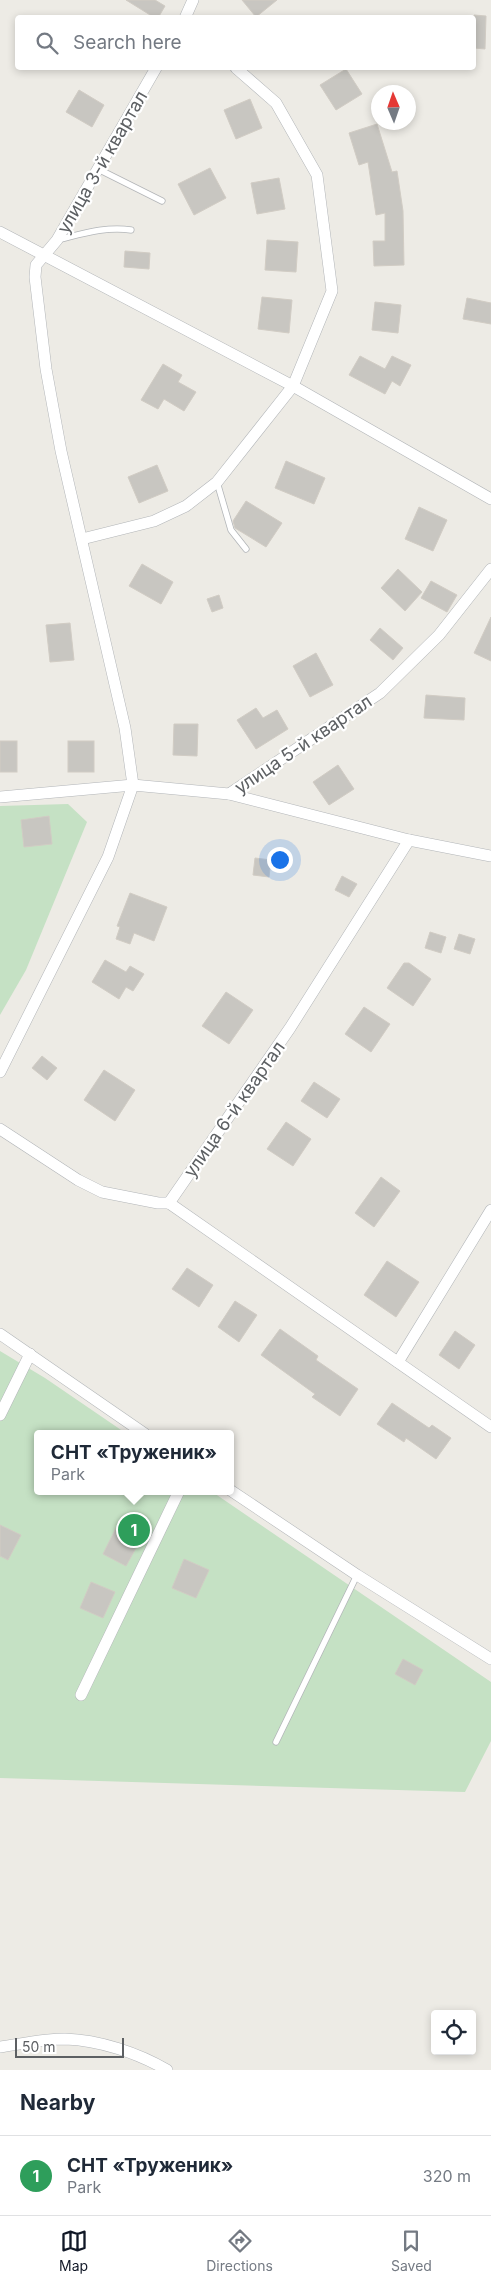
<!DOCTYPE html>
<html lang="en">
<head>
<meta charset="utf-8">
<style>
  body { margin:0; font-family:Inter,sans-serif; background:#f6f6f7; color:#1f2937 }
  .controls { position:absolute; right:15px; bottom:15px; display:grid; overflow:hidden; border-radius:5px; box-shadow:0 2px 8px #0003 }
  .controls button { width:45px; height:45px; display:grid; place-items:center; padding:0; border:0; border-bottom:1px solid #e0e1e3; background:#fff; color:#1f2937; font:25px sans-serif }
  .compass { position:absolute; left:371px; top:85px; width:45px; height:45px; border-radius:50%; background:#fff; box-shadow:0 2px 8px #0003; rotate:358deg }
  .scale { position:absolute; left:15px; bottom:12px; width:109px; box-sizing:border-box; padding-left:5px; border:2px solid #5d6063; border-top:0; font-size:14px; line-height:18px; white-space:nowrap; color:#5d6063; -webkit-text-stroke:4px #fff; paint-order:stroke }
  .you { position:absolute; left:279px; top:859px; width:18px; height:18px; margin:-12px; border:4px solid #fff; border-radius:50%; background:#1a73e8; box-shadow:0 0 0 8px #1a73e833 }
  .badge { display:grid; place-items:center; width:32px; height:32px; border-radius:50%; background:#111827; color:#fff; font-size:16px; font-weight:700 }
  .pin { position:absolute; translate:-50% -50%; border:2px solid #fff; box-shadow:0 1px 5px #0006 }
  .popup { position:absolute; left:34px; top:1430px; width:200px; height:65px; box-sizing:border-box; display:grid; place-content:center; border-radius:5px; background:#fff; filter:drop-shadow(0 1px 4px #0005); font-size:16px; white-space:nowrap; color:#747a83 }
  .popup b { font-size:19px; color:#1f2937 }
  .popup::after { content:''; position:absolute; left:50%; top:100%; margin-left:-10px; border:10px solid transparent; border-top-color:#fff }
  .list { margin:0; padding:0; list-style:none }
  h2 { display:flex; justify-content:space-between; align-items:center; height:65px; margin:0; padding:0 20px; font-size:21px }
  h2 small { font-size:16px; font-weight:400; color:#747a83 }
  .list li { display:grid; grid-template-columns:32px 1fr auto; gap:15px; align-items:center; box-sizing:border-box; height:80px; padding:0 20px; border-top:1px solid #e0e1e3 }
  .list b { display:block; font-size:19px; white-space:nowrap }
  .list p { margin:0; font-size:16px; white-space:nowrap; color:#747a83 }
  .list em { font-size:16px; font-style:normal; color:#747a83 }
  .icon { flex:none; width:28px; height:28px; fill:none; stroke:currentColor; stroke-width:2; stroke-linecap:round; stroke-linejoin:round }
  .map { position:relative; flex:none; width:491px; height:2070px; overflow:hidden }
  .search { position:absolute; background:#fff; box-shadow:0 2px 8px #0003; left:15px; right:15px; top:15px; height:55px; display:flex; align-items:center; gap:12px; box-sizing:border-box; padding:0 18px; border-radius:5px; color:#747a83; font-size:19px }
  .sheet { height:145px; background:#fff }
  nav { display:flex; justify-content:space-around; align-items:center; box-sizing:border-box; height:70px; border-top:1px solid #e0e1e3; background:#fff; font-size:14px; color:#747a83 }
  nav a { display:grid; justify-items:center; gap:2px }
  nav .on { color:#111827 }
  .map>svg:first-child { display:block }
</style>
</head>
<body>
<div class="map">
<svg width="491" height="2070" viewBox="0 0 491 2070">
  <rect width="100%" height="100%" fill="#edebe5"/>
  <g fill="#c5e1c4">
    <path d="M68,804L87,822L26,970L0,1015V806Z"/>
    <path d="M0,1351L45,1378L127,1434H38V1491H211L491,1682V1741L465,1792L0,1778Z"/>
  </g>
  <g fill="#c8c6c1" stroke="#d1ccc4">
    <path d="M126,0H155L165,6L158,18H155Z"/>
    <path d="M242,0H277L256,17Z"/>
    <path d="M474,15L486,16L485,49L474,48Z"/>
    <path d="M346,69L362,94L336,110L320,85Z"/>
    <path d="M79,90L104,105L92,127L66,112Z"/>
    <path d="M250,99L262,128L236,139L224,110Z"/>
    <path d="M377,124L392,172L397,171L403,211L404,265L374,266L373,241H385V213L376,215L368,162L359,165L349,133Z"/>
    <path d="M210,168L226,198L194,215L178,184Z"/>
    <path d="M279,178L285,209L257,214L251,183Z"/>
    <path d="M267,240L298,242L296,272L265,270Z"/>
    <path d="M125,251L150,253L149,269L124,267Z"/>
    <path d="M262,297L292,300L289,333L258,329Z"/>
    <path d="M467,298L491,303V324L463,319Z"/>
    <path d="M375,302L401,305L398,333L372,330Z"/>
    <path d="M360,356L385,369L392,356L411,365L400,386L392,381L385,394L349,375Z"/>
    <path d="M163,364L182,375L178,382L196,392L184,411L164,399L158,409L141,400Z"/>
    <path d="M286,461L325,478L314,504L275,488Z"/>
    <path d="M157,465L168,491L139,503L128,477Z"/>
    <path d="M246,501L282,523L266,547L235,528L233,521Z"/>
    <path d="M419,507L447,520L433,551L405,539Z"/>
    <path d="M142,564L173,582L161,604L129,586Z"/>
    <path d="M398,569L422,592L405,611L381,588Z"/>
    <path d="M431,581L457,595L447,612L421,598Z"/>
    <path d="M219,595L223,608L212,612L207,599Z"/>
    <path d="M491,617V661L474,653Z"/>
    <path d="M70,623L74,660L50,662L46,625Z"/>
    <path d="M380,628L403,648L393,660L370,640Z"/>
    <path d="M316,653L333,685L310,697L293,666Z"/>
    <path d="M426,695L465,698L464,720L424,718Z"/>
    <path d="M256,708L263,718L277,710L288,729L256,749L237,720Z"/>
    <path d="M174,724H198L197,756L173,755Z"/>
    <rect x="0" y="741" width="17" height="31"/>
    <rect x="68" y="741" width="26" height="31"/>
    <path d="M338,765L354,789L329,805L313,782Z"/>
    <path d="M49,816L52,844L24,847L21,820Z"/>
    <path d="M255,858L271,860L269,877L253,875Z"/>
    <path d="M342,876L357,884L349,897L335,890Z"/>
    <path d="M130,893L167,907L154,941L134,933L130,944L116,939L120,927L117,926Z"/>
    <path d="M430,932L446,937L441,953L425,948Z"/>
    <path d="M459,934L475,939L470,954L454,949Z"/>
    <path d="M105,960L126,972L130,966L144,974L133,991L126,987L119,999L92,982Z"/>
    <path d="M404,963H409L431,979L413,1006L387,988Z"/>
    <path d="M226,992L253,1010L229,1044L202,1026Z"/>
    <path d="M364,1007L390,1024L371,1052L345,1034Z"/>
    <path d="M42,1056L57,1068L47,1080L32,1068Z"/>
    <path d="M104,1070L135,1090L115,1121L84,1100Z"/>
    <path d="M314,1082L340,1099L327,1118L301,1101Z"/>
    <path d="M286,1122L311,1139L293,1166L267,1149Z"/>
    <path d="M381,1177L400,1191L374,1227L355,1213Z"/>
    <path d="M387,1261L419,1282L396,1317L364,1295Z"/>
    <path d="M187,1268L213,1285L199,1307L172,1289Z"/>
    <path d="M235,1301L257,1315L239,1342L218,1327Z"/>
    <path d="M280,1329L318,1356L316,1360L358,1389L340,1416L312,1397L315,1394L261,1355Z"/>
    <path d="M455,1331L475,1345L459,1369L439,1355Z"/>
    <path d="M392,1403L429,1428L432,1425L451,1438L436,1459L406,1438L404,1442L377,1424Z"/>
    <path d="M0,1525L21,1535L8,1560L0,1556Z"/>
    <path d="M117,1526L141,1539L126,1566L103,1554Z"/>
    <path d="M184,1559L209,1570L196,1598L172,1588Z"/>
    <path d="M91,1582L115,1592L103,1618L80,1608Z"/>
    <path d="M403,1659L423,1670L415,1685L395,1674Z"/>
  </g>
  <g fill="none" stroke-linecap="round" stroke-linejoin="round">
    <defs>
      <g id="service">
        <path d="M98,169L162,201"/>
        <path d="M57,240C82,234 106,226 131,230"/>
        <path d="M217,482L231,530L246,549"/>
        <path d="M276,1742L357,1575"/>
      </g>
      <g id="minor">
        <path d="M185,18L193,0"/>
        <path d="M0,232L293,386L491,499"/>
        <path d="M82,539L154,521L186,506L217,482L293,386L332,291L317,175L276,103L236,68"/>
        <path d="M0,797L133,785L229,794L380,693L439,635L491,569"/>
        <path d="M409,840L491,856"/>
        <path d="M0,1072L108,857L133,785L125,728L61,451L46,369L35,277L36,265L57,240L156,68"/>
        <path d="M0,1129L78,1180L102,1192L158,1203H169"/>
        <path d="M169,1203L290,1028L409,840L229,794"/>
        <path d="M169,1203L491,1427"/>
        <path d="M0,1334L145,1434"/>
        <path d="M398,1362L491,1210"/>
        <path d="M0,1415L30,1354"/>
        <path d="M230,1490L357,1575L491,1659"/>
        <path d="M81,1695L179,1491"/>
        <path d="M0,2047C21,2044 44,2039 65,2039C99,2040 138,2053 167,2070"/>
      </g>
    </defs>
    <use href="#service" stroke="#b2b5b8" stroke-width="7"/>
    <use href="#minor" stroke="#b2b5b8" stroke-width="12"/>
    <use href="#service" stroke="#fff" stroke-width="5.5"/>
    <use href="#minor" stroke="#fff" stroke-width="11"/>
  </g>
  <g text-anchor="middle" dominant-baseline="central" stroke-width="4.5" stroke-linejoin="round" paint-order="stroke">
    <g font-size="18" fill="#5d6063" stroke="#fff">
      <text transform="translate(102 162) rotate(-60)">улица 3-й квартал</text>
      <text transform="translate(303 744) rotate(-34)">улица 5-й квартал</text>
      <text transform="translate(234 1109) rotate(-55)">улица 6-й квартал</text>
    </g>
  </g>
</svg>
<div class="controls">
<button><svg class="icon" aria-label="locate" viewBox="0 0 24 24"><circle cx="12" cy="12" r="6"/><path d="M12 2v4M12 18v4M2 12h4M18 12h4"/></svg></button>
</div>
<svg class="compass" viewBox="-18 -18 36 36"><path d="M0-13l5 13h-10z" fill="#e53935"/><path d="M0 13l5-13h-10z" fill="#747a83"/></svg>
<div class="scale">50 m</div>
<div class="you"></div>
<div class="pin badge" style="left:134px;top:1530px;background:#2e9e5b">1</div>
<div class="popup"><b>СНТ «Труженик»</b>Park</div>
<div class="search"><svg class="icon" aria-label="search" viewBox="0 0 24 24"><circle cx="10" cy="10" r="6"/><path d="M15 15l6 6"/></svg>Search here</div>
</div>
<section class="sheet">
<h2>Nearby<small></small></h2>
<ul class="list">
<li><span class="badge" style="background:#2e9e5b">1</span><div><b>СНТ «Труженик»</b><p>Park</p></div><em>320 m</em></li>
</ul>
</section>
<nav>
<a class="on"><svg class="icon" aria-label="map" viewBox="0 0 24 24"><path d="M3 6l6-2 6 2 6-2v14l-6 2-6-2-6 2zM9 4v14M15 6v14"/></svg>Map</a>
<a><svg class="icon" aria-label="directions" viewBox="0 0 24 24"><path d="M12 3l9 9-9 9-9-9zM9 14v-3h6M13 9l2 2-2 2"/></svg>Directions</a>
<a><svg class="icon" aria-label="saved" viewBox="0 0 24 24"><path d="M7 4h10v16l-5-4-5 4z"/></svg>Saved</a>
</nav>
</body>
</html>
